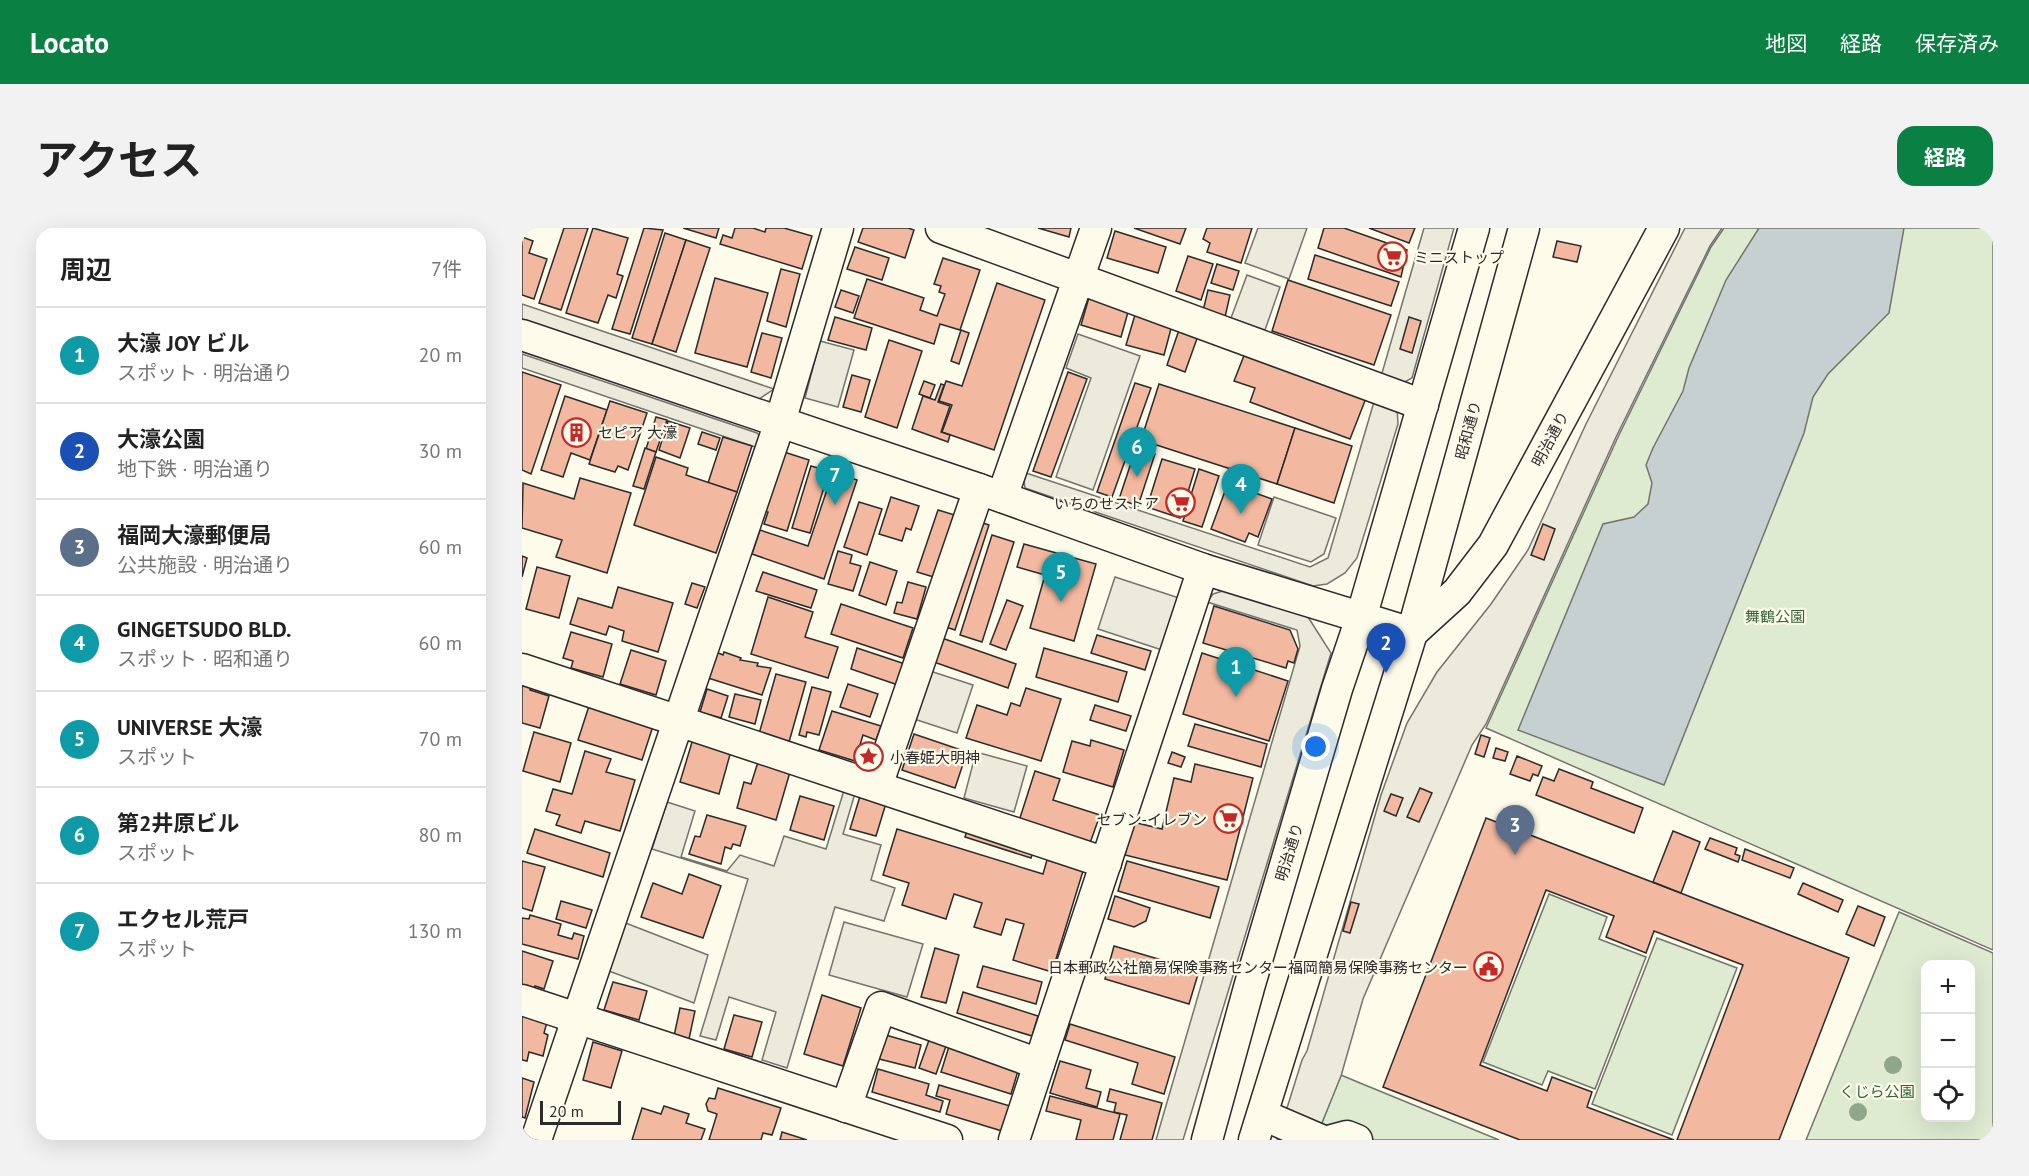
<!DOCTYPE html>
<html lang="ja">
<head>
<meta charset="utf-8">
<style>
  body { margin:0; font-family:"PT Sans","Noto Sans JP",sans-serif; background:#f2f2f2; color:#222 }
  .controls { position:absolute; right:18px; bottom:18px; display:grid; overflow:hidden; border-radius:12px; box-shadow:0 6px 24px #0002 }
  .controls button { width:54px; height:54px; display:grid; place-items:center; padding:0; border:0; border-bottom:2px solid #e0e0e0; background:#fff; color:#222; font:30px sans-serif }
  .scale { position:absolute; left:18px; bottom:15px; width:81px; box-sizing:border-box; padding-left:6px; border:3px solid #2b2b2b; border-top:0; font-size:16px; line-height:21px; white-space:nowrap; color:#2b2b2b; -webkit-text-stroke:4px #fdfbea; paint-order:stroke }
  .you { position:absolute; left:794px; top:519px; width:21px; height:21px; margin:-15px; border:4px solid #fff; border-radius:50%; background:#1a73e8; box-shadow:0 0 0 9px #1a73e833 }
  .badge { display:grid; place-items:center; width:39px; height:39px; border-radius:50%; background:#0b8043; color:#fff; font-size:20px; font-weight:700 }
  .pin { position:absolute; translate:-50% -50px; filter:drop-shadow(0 2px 3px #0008) }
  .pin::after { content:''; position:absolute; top:32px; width:21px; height:18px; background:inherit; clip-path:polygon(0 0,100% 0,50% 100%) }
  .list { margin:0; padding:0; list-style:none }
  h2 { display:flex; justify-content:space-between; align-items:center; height:78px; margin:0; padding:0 24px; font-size:26px }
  h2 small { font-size:20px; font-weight:400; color:#767676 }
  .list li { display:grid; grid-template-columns:39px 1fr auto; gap:18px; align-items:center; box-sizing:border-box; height:96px; padding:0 24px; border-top:2px solid #e0e0e0 }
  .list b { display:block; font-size:22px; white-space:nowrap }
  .list p { margin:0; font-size:20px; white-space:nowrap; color:#767676 }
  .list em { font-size:20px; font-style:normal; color:#767676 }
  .icon { flex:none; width:33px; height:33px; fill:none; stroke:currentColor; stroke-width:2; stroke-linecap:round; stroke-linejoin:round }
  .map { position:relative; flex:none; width:1471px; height:912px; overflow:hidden; border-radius:18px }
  header { display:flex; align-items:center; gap:36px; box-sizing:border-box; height:84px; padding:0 30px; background:#0b8043; color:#fff }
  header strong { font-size:28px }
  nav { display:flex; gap:33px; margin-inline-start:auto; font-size:21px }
  .intro { display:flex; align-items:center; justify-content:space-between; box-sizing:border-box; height:144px; padding:0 36px }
  h1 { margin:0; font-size:42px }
  .button { padding:15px 27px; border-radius:18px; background:#0b8043; color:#fff; font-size:21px; font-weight:700 }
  main { display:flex; gap:36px; padding:0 36px }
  aside { flex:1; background:#fff; border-radius:18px; box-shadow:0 6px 24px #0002 }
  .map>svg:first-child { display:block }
</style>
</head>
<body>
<header>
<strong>Locato</strong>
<nav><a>地図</a><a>経路</a><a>保存済み</a></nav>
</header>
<div class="intro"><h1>アクセス</h1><a class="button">経路</a></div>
<main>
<aside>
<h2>周辺<small>7件</small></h2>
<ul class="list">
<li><span class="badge" style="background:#0f9aa8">1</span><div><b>大濠 JOY ビル</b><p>スポット · 明治通り</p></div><em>20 m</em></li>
<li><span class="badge" style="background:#1a4fb4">2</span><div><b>大濠公園</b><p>地下鉄 · 明治通り</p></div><em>30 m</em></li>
<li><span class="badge" style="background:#5c6f8a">3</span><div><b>福岡大濠郵便局</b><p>公共施設 · 明治通り</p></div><em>60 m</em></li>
<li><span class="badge" style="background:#0f9aa8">4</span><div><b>GINGETSUDO BLD.</b><p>スポット · 昭和通り</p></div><em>60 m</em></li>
<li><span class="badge" style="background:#0f9aa8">5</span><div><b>UNIVERSE 大濠</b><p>スポット</p></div><em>70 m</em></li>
<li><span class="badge" style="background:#0f9aa8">6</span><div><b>第2井原ビル</b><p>スポット</p></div><em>80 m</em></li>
<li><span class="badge" style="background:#0f9aa8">7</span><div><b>エクセル荒戸</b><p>スポット</p></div><em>130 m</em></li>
</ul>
</aside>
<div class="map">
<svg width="1471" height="912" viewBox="0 0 1471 912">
  <rect width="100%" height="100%" fill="#fdfbea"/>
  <g fill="#deebd1" stroke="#74746e" stroke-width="1.5" fill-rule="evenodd">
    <path d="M1202,0H1471V722L964,500L1096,209L1189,19Z"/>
    <path d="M1027,666L1085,689L1077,711L1124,729L1073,861L1026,843L1020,857L961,834Z"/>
    <path d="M1377,684L1471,725V912H1284ZM1404,736H1448V890H1404Z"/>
    <path d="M1135,710L1215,740L1150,907L1070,876Z"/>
    <path d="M819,847L838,855L977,912H793Z"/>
  </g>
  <g fill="#eceadb" stroke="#74746e" stroke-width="1.5">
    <path d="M736,0H785L767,51L723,35Z"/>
    <path d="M902,0H932L890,150L881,155L858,152Z"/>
    <path d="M1163,0H1200L1188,18L1094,209L964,496L950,517L841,771L819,848L793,912H755L780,832L785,823L859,567L885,495L915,444L969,376L1006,322L1064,196Z"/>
    <path d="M725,47L758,59L743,102L709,90Z"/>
    <path d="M0,76L252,161L237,171H232L0,91Z"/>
    <path d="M556,106L618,128L571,262L534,249L569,150L544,140Z"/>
    <path d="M298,113L332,122L316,179L283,170Z"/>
    <path d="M0,126L235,205L244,215L158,474L139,478L154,469L233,219L0,140Z"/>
    <path d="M854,167L875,180L876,196L835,330L823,345L805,356L791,358L503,260L502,253L504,245L788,339L806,330Z"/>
    <path d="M752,269L814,290L802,326L789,334L736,317Z"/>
    <path d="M593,349L657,370L640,422L576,401Z"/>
    <path d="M704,362L786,389L809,425L661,912H634L778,418L775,402L685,374L691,366Z"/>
    <path d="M405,442L451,457L435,505L389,490Z"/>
    <path d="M454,524L505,538L492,584L442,570Z"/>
    <path d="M323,559L334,562L321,606L359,617L349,652L373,660L362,693L313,679L265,840L240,832L254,784L207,769L194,812L178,808L226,651L130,621L145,574L173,583L159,629L205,643L218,627L252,638L262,608L304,621Z"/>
    <path d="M101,694L186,727L172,775L87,743Z"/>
    <path d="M322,694L401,716L385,769L307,747Z"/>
  </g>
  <path fill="#c7d0d0" stroke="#74746e" stroke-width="1.5" d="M1237,0H1382L1367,85L1306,146L1291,169L1282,205L1142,557L996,502L1081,296L1112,289L1126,276L1130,255L1124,237L1131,220L1161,163L1167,140L1204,52Z"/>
  <g fill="#f2b8a0" stroke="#2b2b2b" stroke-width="1.5">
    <path d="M42,0H66L39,82L17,75Z"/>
    <path d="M71,0L106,10L95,46L101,48L94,70L86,67L76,95L44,85Z"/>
    <path d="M122,0L141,2L108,106L90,101Z"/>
    <path d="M161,0H197L194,10Z"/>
    <path d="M213,0H231L243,4L244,0H262L290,8L280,41L198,16L201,7L210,10Z"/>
    <path d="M341,0H386L392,2L383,30L336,14Z"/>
    <path d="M516,0H549L547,9Z"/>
    <path d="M612,0H664L658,16Z"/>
    <path d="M685,0H730L719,35L685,24L688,15L681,11Z"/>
    <path d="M802,0H822L885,22L879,49L796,20Z"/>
    <path d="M847,0H893L887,15Z"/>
    <path d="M593,3L644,19L636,45L585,30Z"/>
    <path d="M143,5L164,12L130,116L110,110Z"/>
    <path d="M0,9L11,13L7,25L25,31L12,71L0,67Z"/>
    <path d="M164,12L188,20L154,124L130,116Z"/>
    <path d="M1035,13L1059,18L1055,34L1031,29Z"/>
    <path d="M333,19L367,30L360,52L325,41Z"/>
    <path d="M793,27L877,54L869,78L786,51Z"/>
    <path d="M666,28L691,36L679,72L654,63Z"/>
    <path d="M421,30L458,42L438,102L418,96L412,116L332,90L345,51L402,70L398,82L415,88L423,66L417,64L419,58L412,56Z"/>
    <path d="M695,36L717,43L711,62L689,55Z"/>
    <path d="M259,41L278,46L264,99L245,93Z"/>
    <path d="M193,50L246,65L225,139L173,125Z"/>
    <path d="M766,52L869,87L852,137L750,103Z"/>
    <path d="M475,55L523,72L472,222L420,204L430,177L417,173L424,153L440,158Z"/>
    <path d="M319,62L337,68L331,85L313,79Z"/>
    <path d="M686,62L708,67L703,89L681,83Z"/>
    <path d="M568,66L608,77L599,109L559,97Z"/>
    <path d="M613,87L650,97L642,127L604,117Z"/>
    <path d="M313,89L350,100L344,122L306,112Z"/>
    <path d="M887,89L899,93L890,125L878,121Z"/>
    <path d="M658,99L677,105L663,144L645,137Z"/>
    <path d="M439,102L447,105L437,136L429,133Z"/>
    <path d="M240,105L260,110L249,150L229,144Z"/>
    <path d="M367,112L400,123L375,200L343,189Z"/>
    <path d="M725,120L846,165L828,211L728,174L733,160L712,153Z"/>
    <path d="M0,144L39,157L9,246L0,242Z"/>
    <path d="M546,144L565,151L529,249L511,243Z"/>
    <path d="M330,147L348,152L339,184L321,179Z"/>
    <path d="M402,153L413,157L408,170L397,166Z"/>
    <path d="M613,155L629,160L590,269L575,264Z"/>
    <path d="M419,156L422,157L416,174L428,178L419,204L428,207L426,214L390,201L401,168L413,172Z"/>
    <path d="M637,156L773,200L755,256L619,212Z"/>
    <path d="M43,168L85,182L68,232L49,225L41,249L19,242Z"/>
    <path d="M88,173L125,185L106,242L96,238L93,244L67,236Z"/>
    <path d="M134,189L145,192L134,224L124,221Z"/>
    <path d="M146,193L168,200L158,230L137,222Z"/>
    <path d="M773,200L830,218L812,275L755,256Z"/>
    <path d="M180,204L198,210L194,222L176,216Z"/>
    <path d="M201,209L230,218L215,264L186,255Z"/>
    <path d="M123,220L134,224L122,261L111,258Z"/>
    <path d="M614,220L633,226L616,278L597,271Z"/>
    <path d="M259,223L287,232L265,303L242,296L246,284L240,283Z"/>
    <path d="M134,229L166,240L164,247L215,264L194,325L112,297Z"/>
    <path d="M640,231L673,241L658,290L625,279Z"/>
    <path d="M289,238L307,243L288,305L270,300Z"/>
    <path d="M677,241L697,248L680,299L661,293Z"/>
    <path d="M311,244L335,252L302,351L230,326L238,302L286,318Z"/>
    <path d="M58,250L109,265L85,345L34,329L40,312L0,300L1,255L52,271Z"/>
    <path d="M706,255L750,271L736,309L727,305L723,314L689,301Z"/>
    <path d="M369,269L397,278L389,302L384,300L380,313L357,306Z"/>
    <path d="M337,274L360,281L345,327L322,319Z"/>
    <path d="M416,282L436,288L415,350L395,344Z"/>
    <path d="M452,292L467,297L433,402L418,397Z"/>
    <path d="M1021,296L1033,301L1022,332L1009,327Z"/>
    <path d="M470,307L492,314L460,414L438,407Z"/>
    <path d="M502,316L574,336L552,413L508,400L523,347L495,339Z"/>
    <path d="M316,323L330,327L328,335L339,338L331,363L306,356Z"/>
    <path d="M0,328L5,330L0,349Z"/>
    <path d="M348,334L375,343L364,377L337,367Z"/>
    <path d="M15,339L48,348L37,390L4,381Z"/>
    <path d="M241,344L295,362L289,380L234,363Z"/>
    <path d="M386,354L404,359L395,391L372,385L375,374L380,375Z"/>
    <path d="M170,355L183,359L175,380L163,376Z"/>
    <path d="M96,359L151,375L136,424L100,413L102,403L87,398L84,407L48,396L56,370L90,380Z"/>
    <path d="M246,369L291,384L283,409L316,419L306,450L229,426Z"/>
    <path d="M485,372L501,378L484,422L468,416Z"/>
    <path d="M319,376L391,400L381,430L309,406Z"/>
    <path d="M692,378L768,402L776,421L772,435L766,433L764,440L681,415Z"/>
    <path d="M49,404L90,416L81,449L49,440L51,433L41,430Z"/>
    <path d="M575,407L629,423L623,442L569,425Z"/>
    <path d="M417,409L494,436L486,460L409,433Z"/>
    <path d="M335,420L383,436L376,457L329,441Z"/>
    <path d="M522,420L605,444L596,474L514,449Z"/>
    <path d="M109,422L144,433L134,467L98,456Z"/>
    <path d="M194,424L201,427L202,424L219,430L218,432L236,435L235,438L249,440L240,467L186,450Z"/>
    <path d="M680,425L766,453L747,513L661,486Z"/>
    <path d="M254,446L284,454L267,514L237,506Z"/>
    <path d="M0,452L10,455L8,462L27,468L18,500L0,495Z"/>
    <path d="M326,456L356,466L348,489L318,479Z"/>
    <path d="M290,459L309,464L297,507L285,504L284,509L277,507Z"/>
    <path d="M504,460L539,471L519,533L444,510L455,477L485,487L489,475L498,478Z"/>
    <path d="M185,461L206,468L199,490L178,484Z"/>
    <path d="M213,466L239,472L233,496L207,489Z"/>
    <path d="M573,477L609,488L604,503L568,492Z"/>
    <path d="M67,478L131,498L120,532L56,512Z"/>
    <path d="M310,483L359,498L354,512L341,507L333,533L297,522Z"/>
    <path d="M673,496L745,516L739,539L666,518Z"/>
    <path d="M12,504L49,515L38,554L1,543Z"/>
    <path d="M392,506L445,524L433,560L380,542Z"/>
    <path d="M959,507L968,510L962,529L953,526Z"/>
    <path d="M171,511L209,523L197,566L158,554Z"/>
    <path d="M569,512L602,522L591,559L541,544L550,513L568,518Z"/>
    <path d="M974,520L986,524L983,533L971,530Z"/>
    <path d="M63,523L89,531L84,544L113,552L98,603L63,593L59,605L34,597L38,587L24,583L31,561L50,566Z"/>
    <path d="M650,524L663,529L659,539L646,535Z"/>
    <path d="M995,528L1020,538L1016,548L1011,546L1008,553L988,546Z"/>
    <path d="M236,534L268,544L254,592L215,580L222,554L229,556Z"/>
    <path d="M673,536L731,550L705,652L603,627L611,594L640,601L652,550L669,554Z"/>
    <path d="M1037,541L1071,554L1069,560L1121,580L1112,605L1014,567L1021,549L1032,553Z"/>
    <path d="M513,543L538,551L531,572L578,587L568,615L497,593Z"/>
    <path d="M898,560L910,565L897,594L885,589Z"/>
    <path d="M339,565L365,572L354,608L328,601Z"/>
    <path d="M869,566L881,570L874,588L862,583Z"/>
    <path d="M278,568L312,578L302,612L268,602Z"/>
    <path d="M185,587L224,598L218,618L211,616L209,621L203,619L199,636L167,626L173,608L178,609Z"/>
    <path d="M964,590L1327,730L1257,912H1155L1221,737L1132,703L1124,725L1084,709L1092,688L1024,662L958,837L1025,863L1030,849L1070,864L1065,879L1152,912H998L861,859Z"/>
    <path d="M446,600L512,621L509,630L443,609Z"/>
    <path d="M13,601L88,625L81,649L5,625Z"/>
    <path d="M375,601L521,646L525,632L561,643L530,744L491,732L502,696L484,691L479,707L452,699L460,675L432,666L424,691L380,677L387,655L361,647Z"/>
    <path d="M1151,603L1178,614L1159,665L1131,654Z"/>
    <path d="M1188,610L1215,620L1213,626L1218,628L1216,634L1183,621Z"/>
    <path d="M1223,621L1272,640L1268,650L1220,632Z"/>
    <path d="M0,633L23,639L10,683L0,680Z"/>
    <path d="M605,633L697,659L688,690L596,663Z"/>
    <path d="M167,646L199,658L181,710L119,689L131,655L160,666Z"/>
    <path d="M1281,655L1321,672L1316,684L1276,666Z"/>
    <path d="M593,668L628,680L624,693L612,699L586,691Z"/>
    <path d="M39,673L70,682L64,700L34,691Z"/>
    <path d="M829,674L837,676L828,705L821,703Z"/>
    <path d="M1336,678L1363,689L1352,718L1324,706Z"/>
    <path d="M8,687L39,696L36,707L50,711L52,705L62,708L56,731L0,716V690L7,691Z"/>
    <path d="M592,718L677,743L667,776L583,751Z"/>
    <path d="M413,720L437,727L424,775L399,769Z"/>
    <path d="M0,723L31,733L22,761L13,758L11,763L0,759Z"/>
    <path d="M461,738L520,754L514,776L455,759Z"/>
    <path d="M91,754L125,763L117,792L82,782Z"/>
    <path d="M441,764L516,788L510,808L435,785Z"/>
    <path d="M300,767L339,780L321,838L282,826Z"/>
    <path d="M158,780L173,783L167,811L152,808Z"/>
    <path d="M0,787L25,794L22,805L26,807L21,828L7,824L5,833L0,832Z"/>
    <path d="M212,787L240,794L230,829L202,821Z"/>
    <path d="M548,796L653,829L642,866L610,856L616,835L543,812Z"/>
    <path d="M411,801L428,807L414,846L397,840Z"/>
    <path d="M360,806L399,817L393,840L353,830Z"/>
    <path d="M429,812L499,833L489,866L419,844Z"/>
    <path d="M71,814L100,823L89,860L61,852Z"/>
    <path d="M538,833L569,842L564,860L579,864L575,879L528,865Z"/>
    <path d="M356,841L407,856L404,867L421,873L418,884L350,864Z"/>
    <path d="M0,850L12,854L3,890L0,889Z"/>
    <path d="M417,857L488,878L480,903L424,886L428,872L414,868Z"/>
    <path d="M196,860L259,880L250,907L241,905L239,912H187L195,886L186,883L184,876L187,870L193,871Z"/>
    <path d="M588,861L640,875L630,912H598L605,887L592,884L594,875L585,873Z"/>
    <path d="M528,868L598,886L591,912H554L559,892L524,883Z"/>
    <path d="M142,878L167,886L164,895L183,901L179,912H110L120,880L139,886Z"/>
    <path d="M260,904L285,912H258Z"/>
  </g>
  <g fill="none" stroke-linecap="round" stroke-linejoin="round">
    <defs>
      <g id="minor">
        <path d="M419,0L901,177"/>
        <path d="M0,107L457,261L681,341L890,405"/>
        <path d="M480,269L574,0"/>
        <path d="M890,405L935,364L971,317L1142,0"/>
        <path d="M0,441L584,635"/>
        <path d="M355,558L457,261"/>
        <path d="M0,772L425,912"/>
        <path d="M324,879L359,779L517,836"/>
        <path d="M741,887L799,912"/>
        <path d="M14,912L258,194L316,0"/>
        <path d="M492,912L681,341"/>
        <path d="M685,912L728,756L815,461L839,390L952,0"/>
        <path d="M732,912L890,405L1002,0"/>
        <path d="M810,912L825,908L835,912"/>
      </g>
    </defs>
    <use href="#minor" stroke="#2b2b2b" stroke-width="33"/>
    <use href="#minor" stroke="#fdfbea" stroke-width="30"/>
  </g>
  <g fill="#8ea78a">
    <circle cx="1371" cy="837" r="9"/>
    <circle cx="1336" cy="884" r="9"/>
  </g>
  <defs>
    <symbol id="supermarket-ring" viewBox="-11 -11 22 22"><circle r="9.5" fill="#fdfbea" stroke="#c62828" stroke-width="1.5"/><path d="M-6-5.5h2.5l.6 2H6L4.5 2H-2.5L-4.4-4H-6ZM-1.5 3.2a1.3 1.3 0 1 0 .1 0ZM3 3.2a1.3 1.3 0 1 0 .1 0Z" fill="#c62828"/></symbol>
    <symbol id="building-ring" viewBox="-11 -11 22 22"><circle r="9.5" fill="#fdfbea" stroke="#c62828" stroke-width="1.5"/><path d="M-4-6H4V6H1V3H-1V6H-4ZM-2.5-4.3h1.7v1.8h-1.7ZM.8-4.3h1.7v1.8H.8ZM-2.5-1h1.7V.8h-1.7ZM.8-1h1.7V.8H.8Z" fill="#c62828"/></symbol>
    <symbol id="sight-ring" viewBox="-11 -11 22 22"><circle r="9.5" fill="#fdfbea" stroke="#c62828" stroke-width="1.5"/><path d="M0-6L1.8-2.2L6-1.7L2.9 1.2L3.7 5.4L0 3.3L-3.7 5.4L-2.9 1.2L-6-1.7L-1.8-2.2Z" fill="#c62828"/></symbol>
    <symbol id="civic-ring" viewBox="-11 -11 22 22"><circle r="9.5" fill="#fdfbea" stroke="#c62828" stroke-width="1.5"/><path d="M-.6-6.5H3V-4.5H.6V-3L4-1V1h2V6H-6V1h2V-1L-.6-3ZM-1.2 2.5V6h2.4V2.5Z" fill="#c62828"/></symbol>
  </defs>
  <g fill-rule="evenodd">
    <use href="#supermarket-ring" x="854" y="12" width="33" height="33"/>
    <use href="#building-ring" x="38" y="188" width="33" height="33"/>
    <use href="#supermarket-ring" x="642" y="258" width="33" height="33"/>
    <use href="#sight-ring" x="330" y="512" width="33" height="33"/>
    <use href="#supermarket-ring" x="690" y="574" width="33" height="33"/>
    <use href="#civic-ring" x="950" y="722" width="33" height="33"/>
  </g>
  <g text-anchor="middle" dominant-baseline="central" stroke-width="4.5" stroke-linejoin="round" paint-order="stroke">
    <g font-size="15" fill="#2b2b2b" stroke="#fdfbea" text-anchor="start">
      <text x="892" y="29">ミニストップ</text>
      <text x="76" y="204">セピア 大濠</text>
      <text x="637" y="275" text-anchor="end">いちのせストア</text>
      <text x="368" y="529">小春姫大明神</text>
      <text x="685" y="591" text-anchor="end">セブン-イレブン</text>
      <text x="946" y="739" text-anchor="end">日本郵政公社簡易保険事務センター福岡簡易保険事務センター</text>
    </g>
    <g font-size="15" fill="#2b2b2b" stroke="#fdfbea">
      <text transform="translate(946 202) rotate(-75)">昭和通り</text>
      <text transform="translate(1028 211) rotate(-62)">明治通り</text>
      <text transform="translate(767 624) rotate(-73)">明治通り</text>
    </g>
    <g font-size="15" fill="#34623c" stroke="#fdfbea">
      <text x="1253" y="388">舞鶴公園</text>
      <text x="1355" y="863">くじら公園</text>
    </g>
  </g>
</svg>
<div class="controls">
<button>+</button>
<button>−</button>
<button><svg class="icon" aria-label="locate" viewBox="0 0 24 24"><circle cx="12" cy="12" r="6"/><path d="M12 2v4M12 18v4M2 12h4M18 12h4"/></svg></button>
</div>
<div class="scale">20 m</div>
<div class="you"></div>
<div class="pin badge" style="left:714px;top:469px;background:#0f9aa8">1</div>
<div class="pin badge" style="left:864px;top:445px;background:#1a4fb4">2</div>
<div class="pin badge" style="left:993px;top:627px;background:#5c6f8a">3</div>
<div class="pin badge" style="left:719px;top:286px;background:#0f9aa8">4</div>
<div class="pin badge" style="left:539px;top:374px;background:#0f9aa8">5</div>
<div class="pin badge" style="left:615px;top:249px;background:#0f9aa8">6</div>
<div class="pin badge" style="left:313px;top:277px;background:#0f9aa8">7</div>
</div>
</main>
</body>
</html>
